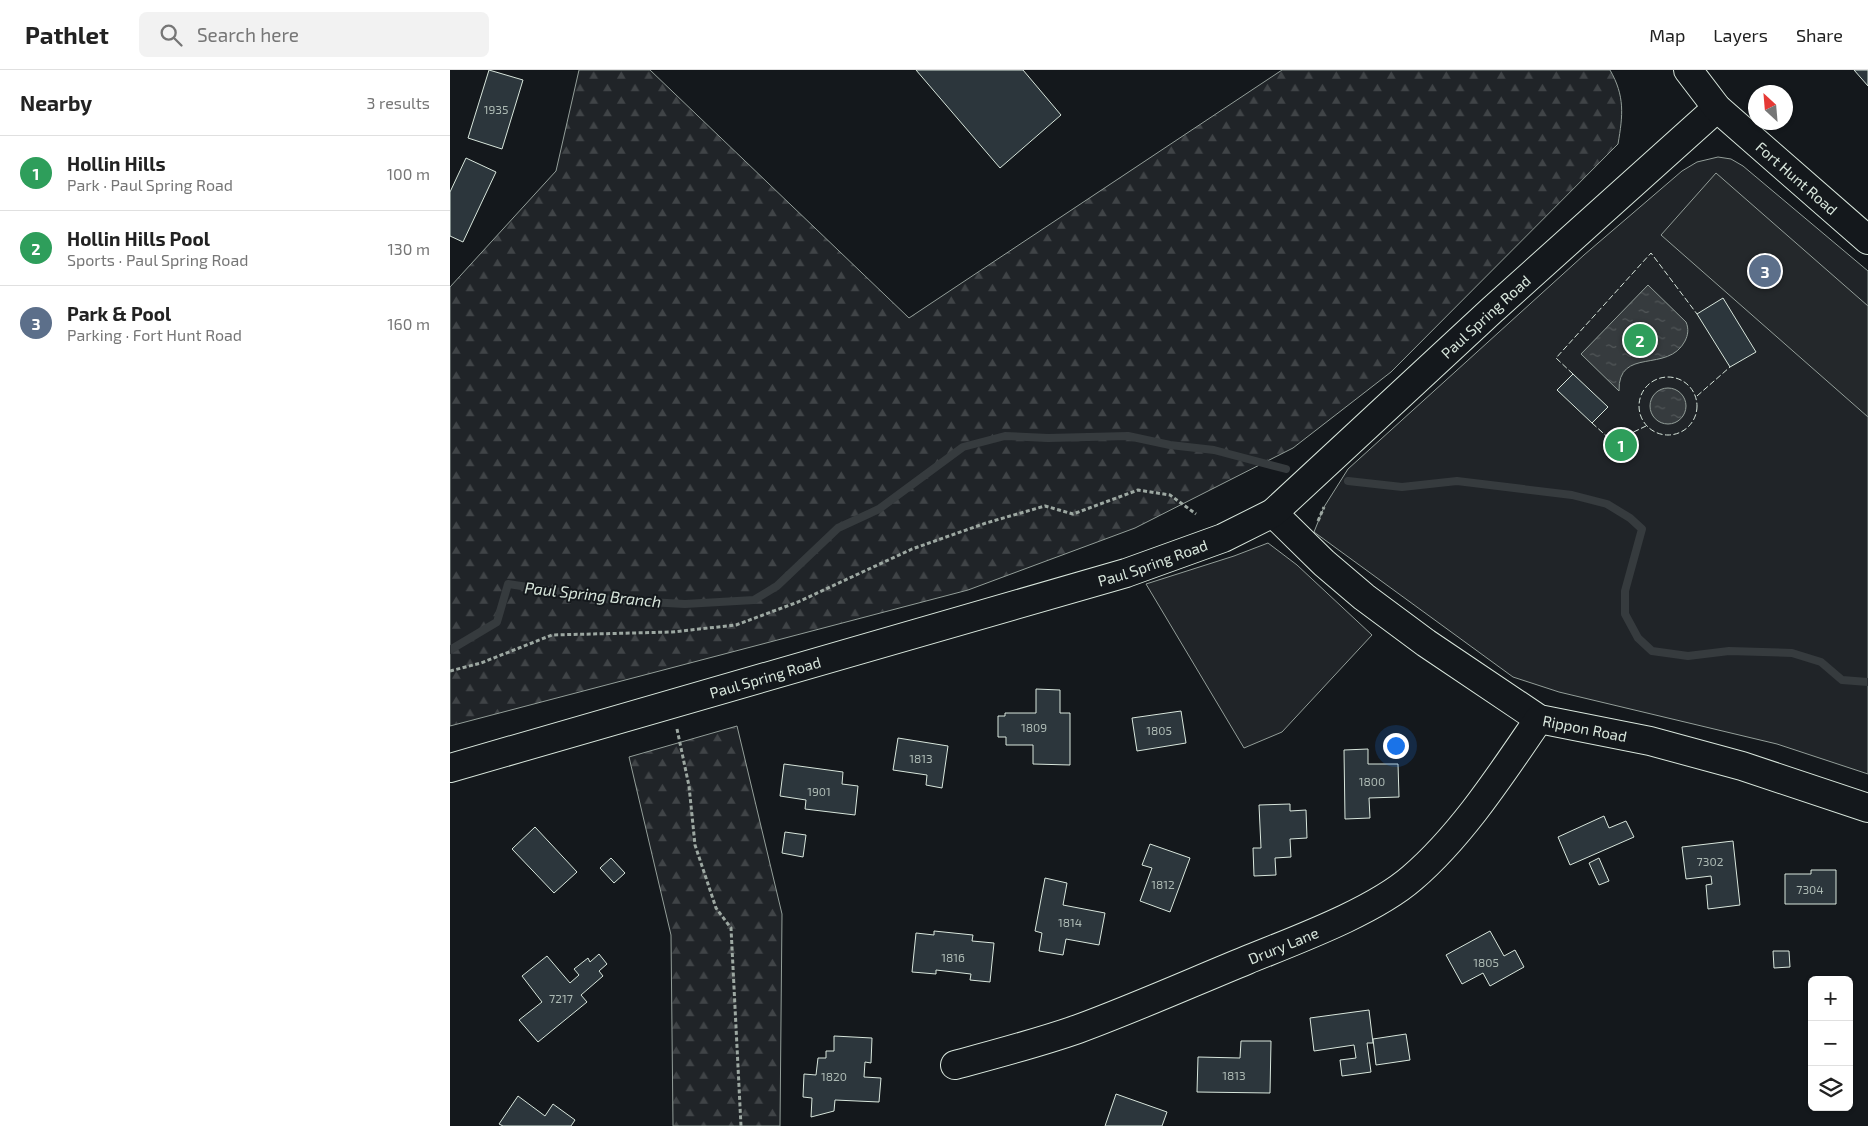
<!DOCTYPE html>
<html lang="en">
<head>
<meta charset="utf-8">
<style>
  body { margin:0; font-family:"Exo 2",sans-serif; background:#f2f2f2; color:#222 }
  .controls { position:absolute; right:15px; bottom:15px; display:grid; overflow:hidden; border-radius:8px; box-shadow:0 1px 4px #0004 }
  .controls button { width:45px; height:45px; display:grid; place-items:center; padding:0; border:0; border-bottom:1px solid #e0e0e0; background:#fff; color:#222; font:25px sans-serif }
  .compass { position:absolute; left:1298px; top:15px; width:45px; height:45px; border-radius:50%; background:#fff; box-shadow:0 1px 4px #0004; rotate:334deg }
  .you { position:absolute; left:945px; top:675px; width:18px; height:18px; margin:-12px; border:4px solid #fff; border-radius:50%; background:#1a73e8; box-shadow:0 0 0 8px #1a73e833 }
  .badge { display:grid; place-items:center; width:32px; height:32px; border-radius:50%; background:#1a73e8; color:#fff; font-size:16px; font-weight:700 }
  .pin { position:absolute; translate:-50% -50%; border:2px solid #fff; box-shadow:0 1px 5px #0006 }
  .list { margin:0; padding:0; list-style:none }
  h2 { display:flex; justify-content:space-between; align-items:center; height:65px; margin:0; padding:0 20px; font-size:21px }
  h2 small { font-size:16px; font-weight:400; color:#767676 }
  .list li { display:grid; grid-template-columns:32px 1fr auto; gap:15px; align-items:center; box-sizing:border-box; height:75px; padding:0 20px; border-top:1px solid #e0e0e0 }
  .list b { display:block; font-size:19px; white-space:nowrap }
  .list p { margin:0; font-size:16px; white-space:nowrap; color:#767676 }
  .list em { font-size:16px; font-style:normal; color:#767676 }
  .icon { flex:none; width:28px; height:28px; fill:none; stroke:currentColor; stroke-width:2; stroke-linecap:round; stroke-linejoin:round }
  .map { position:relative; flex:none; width:1418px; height:1056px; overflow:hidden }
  header { display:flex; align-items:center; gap:30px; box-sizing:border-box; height:70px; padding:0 25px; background:#fff; border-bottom:1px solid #e0e0e0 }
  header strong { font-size:24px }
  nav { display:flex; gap:28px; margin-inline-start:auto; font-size:18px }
  .search { width:350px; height:45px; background:#f2f2f2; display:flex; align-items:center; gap:12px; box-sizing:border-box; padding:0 18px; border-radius:8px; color:#767676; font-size:19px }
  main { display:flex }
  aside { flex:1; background:#fff }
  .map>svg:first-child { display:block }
</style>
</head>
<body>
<header>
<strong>Pathlet</strong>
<div class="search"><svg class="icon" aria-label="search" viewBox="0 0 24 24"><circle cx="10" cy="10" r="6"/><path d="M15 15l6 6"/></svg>Search here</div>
<nav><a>Map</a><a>Layers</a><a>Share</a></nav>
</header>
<main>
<aside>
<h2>Nearby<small>3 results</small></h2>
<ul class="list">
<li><span class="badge" style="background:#2e9e5b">1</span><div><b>Hollin Hills</b><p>Park · Paul Spring Road</p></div><em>100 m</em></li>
<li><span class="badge" style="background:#2e9e5b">2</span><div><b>Hollin Hills Pool</b><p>Sports · Paul Spring Road</p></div><em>130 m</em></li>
<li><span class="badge" style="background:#5c6f8a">3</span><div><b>Park &amp; Pool</b><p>Parking · Fort Hunt Road</p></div><em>160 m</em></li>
</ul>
</aside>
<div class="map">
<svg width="1418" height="1056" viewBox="0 0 1418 1056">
  <defs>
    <pattern id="forest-firs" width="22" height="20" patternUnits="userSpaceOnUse" patternTransform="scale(1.25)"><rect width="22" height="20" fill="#202428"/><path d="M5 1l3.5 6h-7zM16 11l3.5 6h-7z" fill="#404447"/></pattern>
    <pattern id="water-ripples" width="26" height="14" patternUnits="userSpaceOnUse" patternTransform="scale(1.25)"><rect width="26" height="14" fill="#363b3e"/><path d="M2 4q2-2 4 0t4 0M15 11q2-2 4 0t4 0" fill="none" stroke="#525759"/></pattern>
  </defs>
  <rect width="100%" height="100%" fill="#14181c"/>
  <g fill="url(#forest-firs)" stroke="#939e99">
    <path d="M129,0H200L459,248L832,0H1160C1175,26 1173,45 1168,74L941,302L843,378L685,458L518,520L0,656V217L106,101Z"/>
    <path d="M287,656L332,844L330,1056H223L221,865L179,687Z"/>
  </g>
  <g fill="#202428" stroke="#939e99">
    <path d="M1268,87L1281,89L1293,96L1418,201V704L1327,674L1109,622L1063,607L864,462L874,437L898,399L1134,185L1232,101L1247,92Z"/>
    <path d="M818,473L847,495L922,565L832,662L794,678L696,514L784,486Z"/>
  </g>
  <path fill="#24282b" stroke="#939e99" d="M1266,103L1418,236V347L1211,165Z"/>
  <g fill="url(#water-ripples)" stroke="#939e99">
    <path d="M1198,215L1236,252C1239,259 1238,265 1235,271C1218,304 1168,276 1169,321L1131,284Z"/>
    <circle cx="1218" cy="336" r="18"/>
  </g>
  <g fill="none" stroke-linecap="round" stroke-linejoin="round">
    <g stroke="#363b3e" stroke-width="8">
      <path d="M898,411L952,417L1007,411L1122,425L1157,434L1180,448L1192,459L1175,521V544L1188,568L1202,581L1238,586L1279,581L1342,583L1371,592L1392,610L1418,612"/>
      <path d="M0,580L47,552L58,514L162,530L235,534L304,530L327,516L388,458L429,439L513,377L555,366L598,368L678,366L720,375L764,380L836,399"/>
    </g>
  </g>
  <g fill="#2c363c" stroke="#d8e6dc">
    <path d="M39,0L73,10L52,79L18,68Z"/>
    <path d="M466,0H573L611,45L550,98Z"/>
    <path d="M1404,0H1418V16Z"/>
    <path d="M16,88L46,102L13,172L0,166V122Z"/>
    <path d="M1273,228L1306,282L1280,297L1247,244Z"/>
    <path d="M1123,304L1158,337L1142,353L1107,320Z"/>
    <path d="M586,619L610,620V643H620V695L583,694V675H556V667H548V646H555V643H586Z"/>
    <path d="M731,641L736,673L687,681L682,648Z"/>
    <path d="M448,668L498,676L492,718L476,715L477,705L443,700Z"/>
    <path d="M918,679V694H948L949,727L919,728L920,748L895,749L894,680Z"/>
    <path d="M334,694L393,702L392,714L408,716L405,745L355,739L356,730L330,726Z"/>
    <path d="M840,734V741L856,740L857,768L840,769L841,787L825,788L826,805L804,806L803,778H811L809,735Z"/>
    <path d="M1154,746L1159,758L1176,751L1184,767L1120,795L1108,767Z"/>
    <path d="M85,757L127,802L104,823L62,779Z"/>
    <path d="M335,762L356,765L353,787L332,783Z"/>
    <path d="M1283,771L1290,835L1258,839L1256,815L1262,814L1261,806L1236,809L1232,777Z"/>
    <path d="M700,774L740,788L720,842L690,831L702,798L692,795Z"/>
    <path d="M161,788L175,803L164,813L150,798Z"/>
    <path d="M1149,788L1159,811L1149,815L1139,793Z"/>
    <path d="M1361,800H1386V834H1335V804H1361Z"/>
    <path d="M595,808L617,813L613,835L655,843L649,875L616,869L613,885L589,881L592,863L585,861Z"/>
    <path d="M484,861L523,865L522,871L544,873L540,912L520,910L521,904L486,900V904L462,902L466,863L484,865Z"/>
    <path d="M1040,861L1054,886L1065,880L1074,897L1040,916L1033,903L1012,914L996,885Z"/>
    <path d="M1323,881H1339L1340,897L1324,898Z"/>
    <path d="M149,884L157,894L149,901L153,906L131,925L137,932L88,972L69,950L92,932L72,906L97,886L120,913L129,905L124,899L138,888L140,892Z"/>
    <path d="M919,940L923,973H917L921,1002L892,1006L890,990L906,988L904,975L864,981L860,948Z"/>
    <path d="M956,964L960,990L926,995L923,969Z"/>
    <path d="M384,966L422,968L421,993L415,992L414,1007L431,1008L429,1032L385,1030L384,1041L361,1047L362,1028L353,1027L354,1004L366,1005L368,988H376V981H384Z"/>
    <path d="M791,971H821L820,1023L747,1022L748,987L790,988Z"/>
    <path d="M666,1024L717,1042L712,1056H655Z"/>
    <path d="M68,1026L95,1046L103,1034L125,1050L121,1056H53L49,1054Z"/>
  </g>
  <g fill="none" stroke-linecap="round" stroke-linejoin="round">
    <defs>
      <g id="minor">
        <path id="s1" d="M823,443L874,493L914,527L976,573L1089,649L1200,671L1292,696L1418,738"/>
        <path id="s2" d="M0,698L676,503L773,468L823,443L1041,241L1267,38"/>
        <path id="s3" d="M505,995C546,984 588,973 628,959C685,938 741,913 797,890C846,870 923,842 962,808C1012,765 1052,703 1089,649"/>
      </g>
      <g id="major">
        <path id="s4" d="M1238,0L1267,38L1418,170"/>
      </g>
    </defs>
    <use href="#minor" stroke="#d8e6dc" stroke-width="30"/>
    <use href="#major" stroke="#d8e6dc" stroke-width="30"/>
    <g stroke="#9da8a2" stroke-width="3" stroke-dasharray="4 2.5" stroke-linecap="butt">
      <path d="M868,451L874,437"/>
      <path d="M0,601L31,593L102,565L222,562L286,555L348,532L462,479L536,453L595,436L623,444L688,420L720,425L746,444"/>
      <path d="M227,659L239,716L245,775L266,838L281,858L291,1056"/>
    </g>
    <use href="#minor" stroke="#14181c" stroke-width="28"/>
    <use href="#major" stroke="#14181c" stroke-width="28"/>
    <g stroke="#d8e6dc" stroke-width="1" stroke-dasharray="6 2.5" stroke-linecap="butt">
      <path d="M1123,304L1106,288L1201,183L1247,244"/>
      <circle cx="1218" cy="336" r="29"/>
      <path d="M1247,326L1280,297"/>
      <path d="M1142,353L1163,372L1196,356"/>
    </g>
  </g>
  <g text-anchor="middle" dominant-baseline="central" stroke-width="4" stroke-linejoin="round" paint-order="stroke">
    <g font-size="12" fill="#adbab4">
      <text x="46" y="39">1935</text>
      <text x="584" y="657">1809</text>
      <text x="709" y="660">1805</text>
      <text x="471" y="688">1813</text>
      <text x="922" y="711">1800</text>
      <text x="369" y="721">1901</text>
      <text x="1260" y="791">7302</text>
      <text x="713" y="814">1812</text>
      <text x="1360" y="819">7304</text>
      <text x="620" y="852">1814</text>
      <text x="503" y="887">1816</text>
      <text x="1036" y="892">1805</text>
      <text x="111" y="928">7217</text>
      <text x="784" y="1005">1813</text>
      <text x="384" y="1006">1820</text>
    </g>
    <g font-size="15" fill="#d8e6dc" stroke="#14181c">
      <text stroke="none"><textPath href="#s4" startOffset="154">Fort Hunt Road</textPath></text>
      <text stroke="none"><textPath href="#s2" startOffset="1152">Paul Spring Road</textPath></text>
      <text stroke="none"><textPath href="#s2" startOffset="732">Paul Spring Road</textPath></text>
      <text stroke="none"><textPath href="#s2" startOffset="328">Paul Spring Road</textPath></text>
      <text stroke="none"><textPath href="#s1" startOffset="384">Rippon Road</textPath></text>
      <text stroke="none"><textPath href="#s3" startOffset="350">Drury Lane</textPath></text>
    </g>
    <g font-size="16" font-style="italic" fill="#d8e6dc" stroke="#14181c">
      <text transform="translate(143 524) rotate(6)">Paul Spring Branch</text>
    </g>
  </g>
</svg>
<div class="controls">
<button>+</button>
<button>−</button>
<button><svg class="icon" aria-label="layers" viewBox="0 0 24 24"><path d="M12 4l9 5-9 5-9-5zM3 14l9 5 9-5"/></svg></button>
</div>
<svg class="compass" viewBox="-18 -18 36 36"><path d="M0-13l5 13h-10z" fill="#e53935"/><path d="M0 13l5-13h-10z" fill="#767676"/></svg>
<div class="you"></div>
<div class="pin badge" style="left:1171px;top:375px;background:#2e9e5b">1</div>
<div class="pin badge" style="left:1190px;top:270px;background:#2e9e5b">2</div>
<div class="pin badge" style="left:1315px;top:201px;background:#5c6f8a">3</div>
</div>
</main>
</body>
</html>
